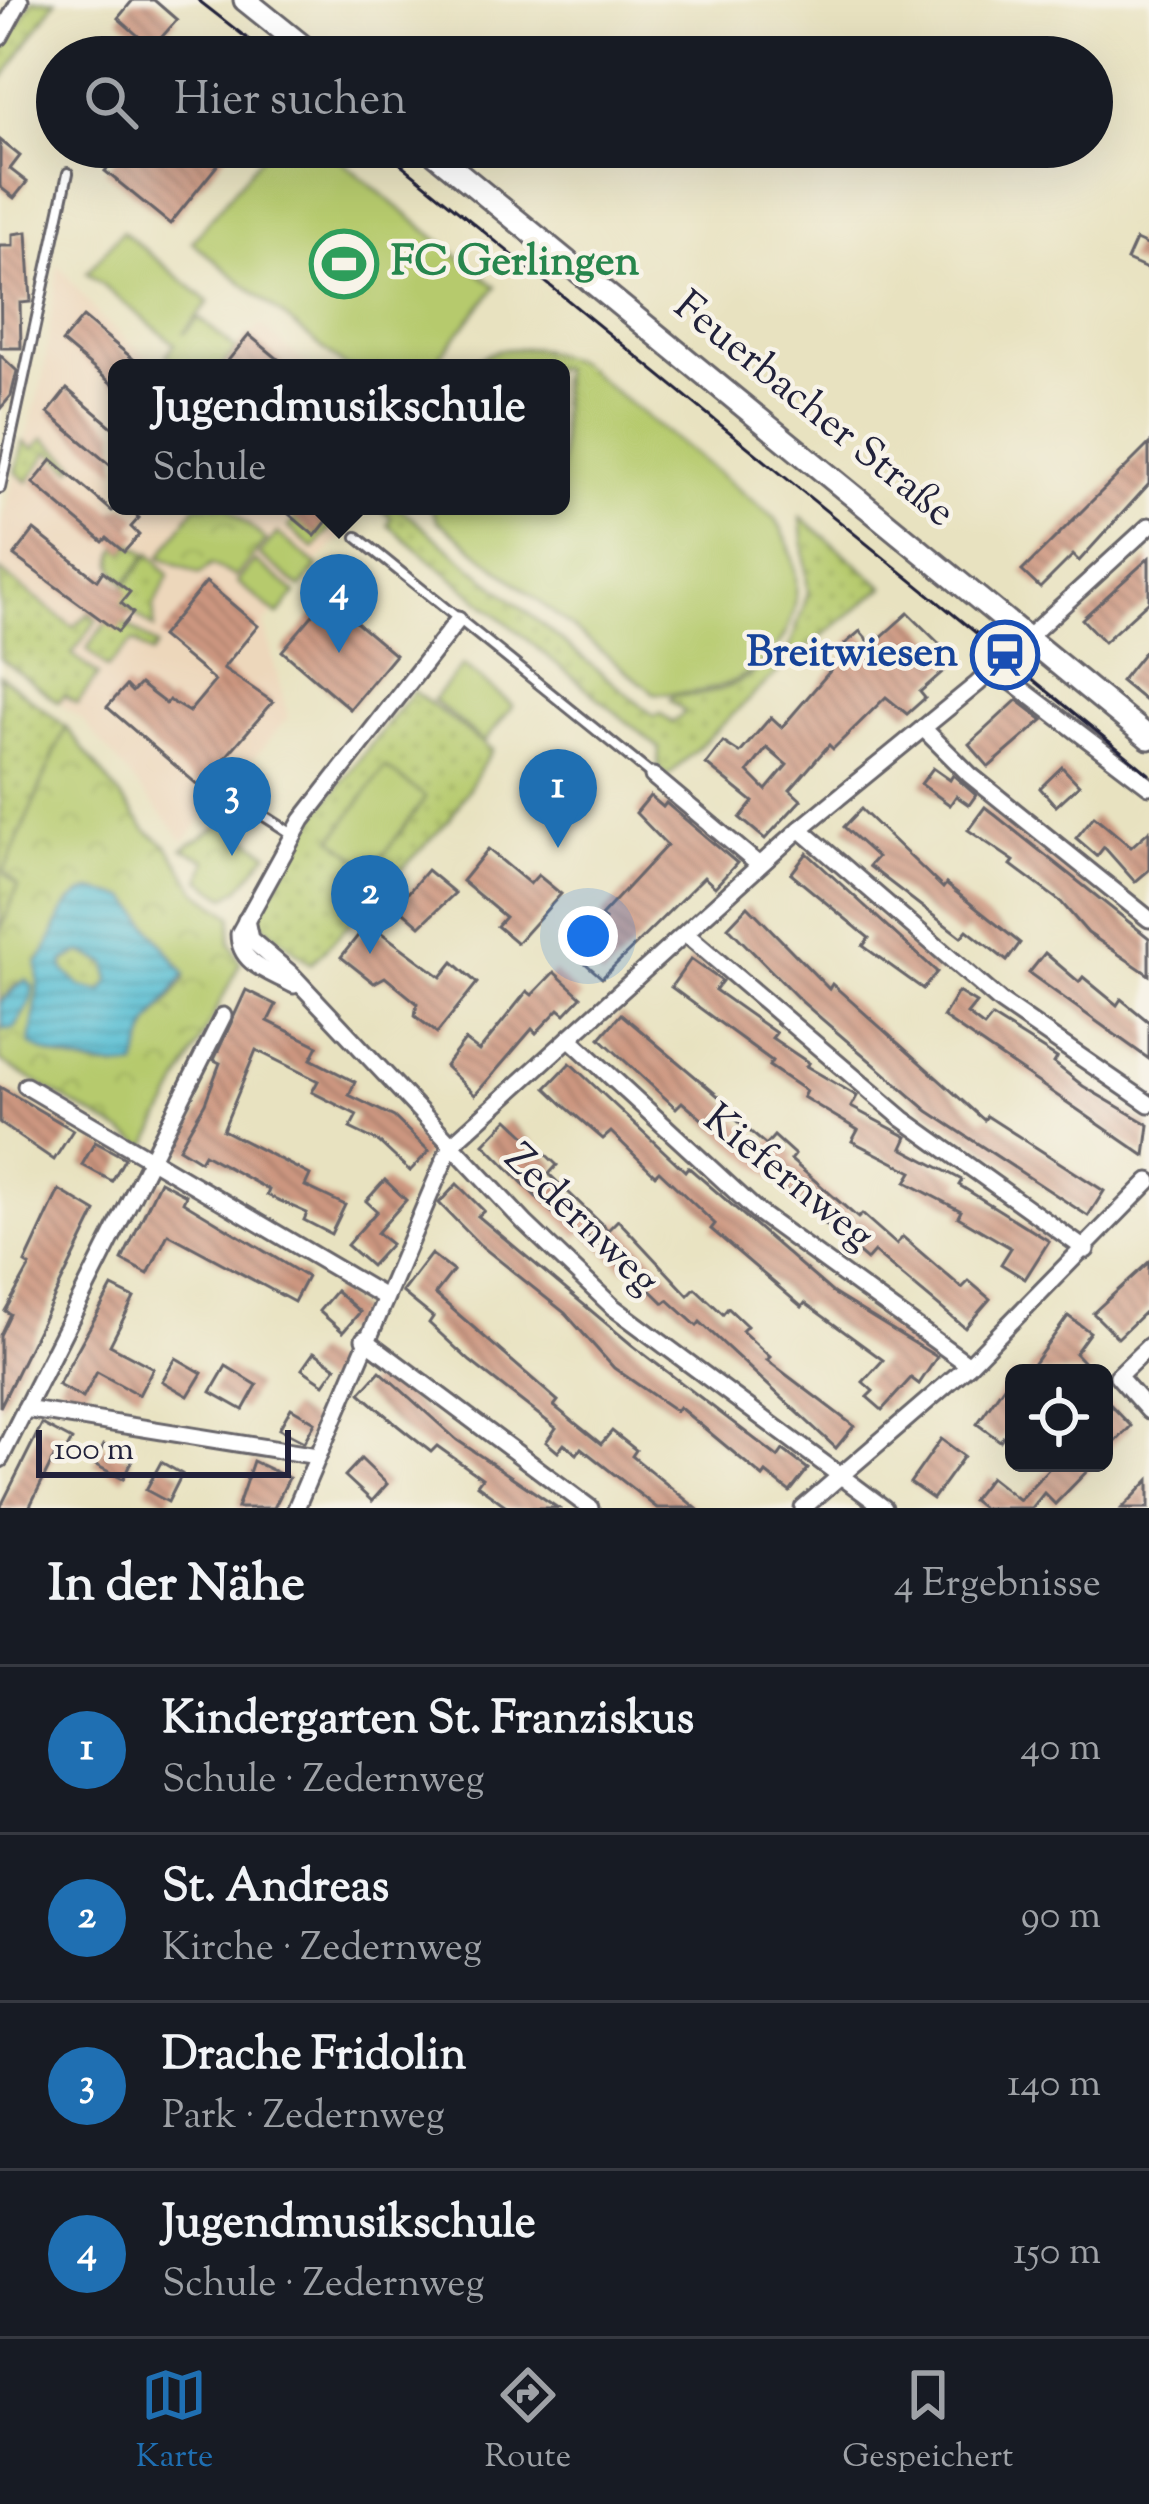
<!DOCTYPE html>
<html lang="de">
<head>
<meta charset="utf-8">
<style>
  body { margin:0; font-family:"Sorts Mill Goudy",serif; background:#20242c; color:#f1f3f6 }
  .controls { position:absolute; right:36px; bottom:36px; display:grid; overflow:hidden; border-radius:18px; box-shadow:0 12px 48px #0002 }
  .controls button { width:108px; height:108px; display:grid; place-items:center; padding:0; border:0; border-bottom:3px solid #363941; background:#171b24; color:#f1f3f6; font:60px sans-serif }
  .scale { position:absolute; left:36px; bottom:30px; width:255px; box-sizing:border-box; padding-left:12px; border:6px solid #22223b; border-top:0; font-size:33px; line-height:42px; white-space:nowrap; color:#22223b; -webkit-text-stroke:9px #f7f3e8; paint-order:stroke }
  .you { position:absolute; left:588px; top:936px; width:42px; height:42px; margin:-30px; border:9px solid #fff; border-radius:50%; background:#1a73e8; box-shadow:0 0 0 18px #1a73e833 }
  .badge { display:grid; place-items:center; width:78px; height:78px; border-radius:50%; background:#1f6fb2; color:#fff; font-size:39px; font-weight:700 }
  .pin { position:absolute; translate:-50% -99px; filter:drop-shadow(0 3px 6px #0008) }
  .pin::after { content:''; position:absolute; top:63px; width:42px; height:36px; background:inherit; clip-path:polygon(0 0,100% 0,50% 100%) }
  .popup { position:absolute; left:108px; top:359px; width:462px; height:156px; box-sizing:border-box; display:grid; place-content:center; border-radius:18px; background:#171b24; filter:drop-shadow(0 3px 9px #0005); font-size:39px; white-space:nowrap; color:#9ea1a6 }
  .popup b { font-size:45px; color:#f1f3f6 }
  .popup::after { content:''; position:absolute; left:50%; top:100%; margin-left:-24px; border:24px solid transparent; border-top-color:#171b24 }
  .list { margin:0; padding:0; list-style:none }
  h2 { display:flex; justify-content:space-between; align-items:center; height:156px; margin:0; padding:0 48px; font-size:51px }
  h2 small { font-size:39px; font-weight:400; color:#9ea1a6 }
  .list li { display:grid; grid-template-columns:78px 1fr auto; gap:36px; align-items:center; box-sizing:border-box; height:168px; padding:0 48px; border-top:3px solid #363941 }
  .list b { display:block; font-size:45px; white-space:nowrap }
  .list p { margin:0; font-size:39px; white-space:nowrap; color:#9ea1a6 }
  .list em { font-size:39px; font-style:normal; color:#9ea1a6 }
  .icon { flex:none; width:66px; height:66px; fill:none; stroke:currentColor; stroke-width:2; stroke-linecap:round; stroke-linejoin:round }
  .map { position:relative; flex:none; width:1149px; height:1508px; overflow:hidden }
  .search { position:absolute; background:#171b24; box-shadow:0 12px 48px #0002; left:36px; right:36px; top:36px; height:132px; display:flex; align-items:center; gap:30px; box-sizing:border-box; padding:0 42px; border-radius:66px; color:#9ea1a6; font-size:45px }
  .sheet { height:828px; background:#171b24 }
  nav { display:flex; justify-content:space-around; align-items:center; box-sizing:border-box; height:168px; border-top:3px solid #363941; background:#171b24; font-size:33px; color:#9ea1a6 }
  nav a { display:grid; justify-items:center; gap:6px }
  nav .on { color:#1f6fb2 }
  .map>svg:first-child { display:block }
</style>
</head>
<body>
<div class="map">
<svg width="1149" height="1508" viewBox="0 0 1149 1508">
  <defs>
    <pattern id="grass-dots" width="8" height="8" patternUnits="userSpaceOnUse" patternTransform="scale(3)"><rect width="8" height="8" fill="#b6ca6d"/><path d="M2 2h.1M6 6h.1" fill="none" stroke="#9cad5f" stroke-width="1.8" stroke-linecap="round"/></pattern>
    <pattern id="park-crowns" width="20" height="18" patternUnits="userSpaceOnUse" patternTransform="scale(3)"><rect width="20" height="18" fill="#b6ca6d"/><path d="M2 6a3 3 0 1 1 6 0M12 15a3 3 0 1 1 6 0" fill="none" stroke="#9cad5f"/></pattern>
    <pattern id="water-rules" width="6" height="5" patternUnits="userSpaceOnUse" patternTransform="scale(3)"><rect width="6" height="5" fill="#56bed3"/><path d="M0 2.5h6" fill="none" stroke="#479aac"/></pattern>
    <pattern id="building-back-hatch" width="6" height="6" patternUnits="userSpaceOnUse" patternTransform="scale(3)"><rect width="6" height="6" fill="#cd9780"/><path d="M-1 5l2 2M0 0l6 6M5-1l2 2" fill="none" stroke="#a67b6a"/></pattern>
  </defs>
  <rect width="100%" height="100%" fill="#f7f3e8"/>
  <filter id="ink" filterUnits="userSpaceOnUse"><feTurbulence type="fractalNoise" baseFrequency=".00833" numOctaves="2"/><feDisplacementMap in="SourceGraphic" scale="24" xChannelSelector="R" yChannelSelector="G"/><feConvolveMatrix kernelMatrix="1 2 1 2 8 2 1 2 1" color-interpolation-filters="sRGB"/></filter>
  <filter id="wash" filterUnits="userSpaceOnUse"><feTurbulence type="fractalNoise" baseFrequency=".004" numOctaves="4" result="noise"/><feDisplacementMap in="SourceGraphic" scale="48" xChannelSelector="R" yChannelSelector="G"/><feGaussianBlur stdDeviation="2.7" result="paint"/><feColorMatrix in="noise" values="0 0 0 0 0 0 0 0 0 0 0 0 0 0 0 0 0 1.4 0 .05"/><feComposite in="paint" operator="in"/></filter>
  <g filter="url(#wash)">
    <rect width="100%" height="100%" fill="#e8e2c0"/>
    <g fill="#edd7bb">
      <path d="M58,264L99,316L160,368H117V506H356L352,524L264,624L288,717L184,841L83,721L0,658V528L43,378Z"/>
      <path d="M260,325L311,368H224Z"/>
    </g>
    <g fill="url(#grass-dots)" stroke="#6c7654" stroke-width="3">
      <path d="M33,0H56L0,83V55Z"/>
      <path d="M44,438L76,464L72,469L49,451L28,482L16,472L24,442L34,449Z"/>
      <path d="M339,506H347L314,549L288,527L295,519L315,535Z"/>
      <path d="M377,506H397L655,717L660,713L672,723L685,712L670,700L674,695C714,699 743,682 773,659L784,665L808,593L801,517L884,587L784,666L667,777L658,767L659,748L388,525L391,518Z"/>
      <path d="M150,553L169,575L154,606V628L121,603L124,587Z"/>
      <path d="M0,571L73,627L89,613L97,620L72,654L98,675L77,704L64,695L58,702L0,658Z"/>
      <path d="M106,622L125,623L157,646L151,654L133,641L107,668L87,649Z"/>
      <path d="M0,675L66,727L4,872L18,886L0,932Z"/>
      <path d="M413,691L492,750L450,819L311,964L256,919L320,810Z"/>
      <path d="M81,952L107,963L110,980L102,992L81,987L62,969L64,962Z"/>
    </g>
    <g fill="url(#park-crowns)" stroke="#6c7654" stroke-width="3" fill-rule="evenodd">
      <path d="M196,506H226L266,540L236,577L211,564L200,574L160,557Z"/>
      <path d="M132,543L148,554L125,583C113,573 109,561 118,547L124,552Z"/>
      <path d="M66,727L147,831L167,846L198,892L232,916L230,942L240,963L147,1147L0,1061V1027L17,1026L33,987L17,983L0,1003V932L18,886L4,872ZM91,890L128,898L182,969L185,980L148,1026L136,1066C105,1071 58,1062 31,1044L40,995L37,963C65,933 48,912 91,890Z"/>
      <path d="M225,822L268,853L239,889L226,897L201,880L207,860L183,849Z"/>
    </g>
    <g fill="#b6ca6d" stroke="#6c7654" stroke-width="3">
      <path d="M269,147H324L496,287L430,368H347L192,242Z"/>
      <path d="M122,231L209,302L183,334L199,318L236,349L220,368H181L166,355L175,344L87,273Z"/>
      <path d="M533,348L576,361L776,519C834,618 761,703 654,693L438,521L430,506H561V368H459L498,350Z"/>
      <path d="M277,533L318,566L301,588L259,555Z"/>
      <path d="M255,561L296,593L278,615L237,582Z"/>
      <path d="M463,665L513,706L484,742L433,700Z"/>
      <path d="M385,767L426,797L373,869L333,839Z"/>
    </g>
    <g fill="url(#water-rules)" stroke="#3c7087" stroke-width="3" fill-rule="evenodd">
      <path d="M91,890L128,898L185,974L148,1026L136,1066C109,1070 54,1060 30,1044C33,1016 41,991 37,963C61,937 53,902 91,890ZM81,952L107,963L110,980L102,992L81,987L63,969L64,961Z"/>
      <path d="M26,979L33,987L31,1001L14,1029H3L0,1003Z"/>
    </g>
    <g id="blocks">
      <g fill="url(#building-back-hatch)" fill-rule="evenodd">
        <path d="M133,0H154L177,20L152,48L118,18Z"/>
        <path d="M0,140L20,156L10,169L27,182L14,198L0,187Z"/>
        <path d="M125,147H232L170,224L105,171Z"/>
        <path d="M27,232L31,302L20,303L21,348H1L0,246H13V234Z"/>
        <path d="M1136,240L1149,246V270L1127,260Z"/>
        <path d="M83,317L144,368H117V388L62,342Z"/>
        <path d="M249,335L289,368H222Z"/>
        <path d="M0,355L17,371L11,396L0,409Z"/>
        <path d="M67,389L117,431V471L48,413Z"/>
        <path d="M1149,444V484L1079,561L1073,555L1040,588L1022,571Z"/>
        <path d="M52,460L112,511L125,506L139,518L131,527L139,535L124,552L107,538L103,542L33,483Z"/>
        <path d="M296,506H339L315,536L289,514Z"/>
        <path d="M34,530L97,580L103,571L130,592L121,603L133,613L118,632L14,556Z"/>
        <path d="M1149,558V601L1104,642L1082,619Z"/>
        <path d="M206,582L258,626L223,668L273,702L200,787L107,707L126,686L132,692L140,684L166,704L169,700L189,712L215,681L161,636Z"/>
        <path d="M327,598L395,655L350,709L282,651Z"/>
        <path d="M908,613L956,660L920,692L925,698L907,714L886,697L833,749L829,745L790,790L801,800L765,839L740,818L753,802L706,764L723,742L740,753L771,717L782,727L849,649L845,644L860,631L872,645ZM767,748L787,765L766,790L748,772Z"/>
        <path d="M1149,646V704L1121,681Z"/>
        <path d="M1017,700L1043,720L989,767L969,744Z"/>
        <path d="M1062,767L1079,785L1056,806L1040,788Z"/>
        <path d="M933,768L950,780L953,775L976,795L969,805L956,796L950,805L921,784Z"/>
        <path d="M650,796L663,807L666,803L737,863L715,887L704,877L602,978L575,954L605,920L601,916L667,845L636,813Z"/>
        <path d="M985,807L1149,938V975L1088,933L1061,902L1011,865L1014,861L968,830Z"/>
        <path d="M861,809L943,888L946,884L1020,943L1007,961L967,930L961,937L869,866L877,857L844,827Z"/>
        <path d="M1094,816L1131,847L1149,831V870L1135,882L1104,847L1097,856L1076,838Z"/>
        <path d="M488,849L530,884L538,875L561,894L517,943L497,926L505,917L462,881Z"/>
        <path d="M807,853L937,972L923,989L863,946L869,938L791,874Z"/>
        <path d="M427,870L455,893L420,926L397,906Z"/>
        <path d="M748,906L829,989L832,984L984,1120L987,1116L1104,1191L1088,1216L928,1111L801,1001L728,927Z"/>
        <path d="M368,923L441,977L453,962L477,983L437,1033L415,1016L417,1003L385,977L374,983L341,957Z"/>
        <path d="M1045,953L1079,982L1083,977L1117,1005L1121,999L1149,1022V1059L1029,973Z"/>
        <path d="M691,959L722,981L715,990L776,1033L772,1038L809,1063L806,1066L857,1096L851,1107L907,1137L902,1148L962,1180L959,1185L1049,1241L1025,1279L1001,1264L1011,1248L958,1217L961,1211L906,1182L912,1172L852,1141L858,1130L803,1097L806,1091L769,1066L772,1061L671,987Z"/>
        <path d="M554,972L581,997L565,1014L559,1009L536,1033L532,1029L475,1095L445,1066L465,1040L479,1051L527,991L532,995Z"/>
        <path d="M246,990L276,1005L268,1021L318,1046L311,1059L355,1082L349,1095L394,1117L429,1151L410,1171L379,1142L350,1128L357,1115L312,1092L318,1081L256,1050L223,1130L310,1175L305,1186L345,1205L331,1234L304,1220L307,1213L267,1195L269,1190L204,1154L200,1161L179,1148L205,1103L220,1063L214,1060Z"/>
        <path d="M958,992L976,1003L967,1014L984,1027L992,1017L1057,1058L1054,1063L1083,1086L1149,1125L1145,1156L943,1017Z"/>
        <path d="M621,1014L730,1106L726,1111L766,1145L774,1136L795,1155L791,1160L858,1218L862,1214L896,1244L903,1237L962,1288L969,1281L990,1299L965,1328L874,1252L867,1260L682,1102L676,1108L600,1038Z"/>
        <path d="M570,1063L685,1171L688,1167L833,1293L937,1357L919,1384L911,1378L882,1410L867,1397L873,1391L863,1382L883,1360L805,1303L802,1307L711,1229L715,1224L659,1171L655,1175L611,1132L603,1139L568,1109L546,1088Z"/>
        <path d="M0,1087L73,1130L54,1160L0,1123Z"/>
        <path d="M508,1119L557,1165L549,1174L608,1230L618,1220L688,1295L695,1288L723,1314L728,1308L747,1326L742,1331L770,1357L767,1360L854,1426L836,1448L700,1322L697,1326L668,1300L664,1303L627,1267L624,1270L583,1232L578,1237L541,1202L484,1144Z"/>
        <path d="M95,1142L125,1158L112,1181L82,1165Z"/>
        <path d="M385,1180L406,1200L377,1233L391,1244L371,1266L347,1245L377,1211L366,1201Z"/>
        <path d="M160,1181L186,1195L183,1202L307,1277L294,1302L168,1234L148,1274L122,1260Z"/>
        <path d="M457,1184L484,1211L478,1216L632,1345L778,1457L783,1450L808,1469L790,1492L766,1473L763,1477L679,1407L676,1411L614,1368L565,1313L480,1245L439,1203Z"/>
        <path d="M59,1190L96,1212L0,1407V1335L10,1314L5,1311L30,1266L25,1263Z"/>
        <path d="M431,1254L453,1271L435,1294L558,1401L554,1406L601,1444L612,1431L636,1450L632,1456L696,1508H657L581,1448L577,1454L564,1444L558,1452L546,1442L556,1428L470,1361L429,1323L433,1317L402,1292Z"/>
        <path d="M1149,1262V1308L1118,1338L1093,1313Z"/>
        <path d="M112,1287L134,1298L110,1345L153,1368L139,1395L97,1372L83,1398L58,1385Z"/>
        <path d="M336,1291L360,1312L343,1332L319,1311Z"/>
        <path d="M1068,1316L1090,1332L1075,1353L1094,1373H1027Z"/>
        <path d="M314,1352L336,1367L324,1384L302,1369Z"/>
        <path d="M176,1358L202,1373L188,1396L162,1381Z"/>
        <path d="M226,1366L257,1385L243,1410L211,1392Z"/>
        <path d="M380,1371L457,1440L558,1508H509L477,1485L482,1478L437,1446L431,1452L398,1426L360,1393Z"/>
        <path d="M1014,1372V1421L1000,1441L977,1424Z"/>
        <path d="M1104,1398L1131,1426L1104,1454Z"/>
        <path d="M291,1408L315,1422L304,1442L279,1429Z"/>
        <path d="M42,1424L72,1440L61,1459L55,1455L29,1508H0Z"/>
        <path d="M941,1439L964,1456L933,1499L910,1483Z"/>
        <path d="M104,1445L132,1460L123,1479L94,1464Z"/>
        <path d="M361,1459L387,1484L372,1501L345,1476Z"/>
        <path d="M253,1461L289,1478L274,1508H237Z"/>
        <path d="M161,1462L182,1474L168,1502L146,1490Z"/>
        <path d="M1054,1463H1095L1055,1504L1044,1493L1032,1508H982L972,1500L990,1477L1019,1500Z"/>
        <path d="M1149,1480V1508H1122L1135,1495Z"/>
      </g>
    </g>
  </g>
  <g filter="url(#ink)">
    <use href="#blocks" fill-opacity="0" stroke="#67656a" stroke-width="3"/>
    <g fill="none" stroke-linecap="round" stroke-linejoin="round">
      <defs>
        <g id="service">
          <path d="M0,488L68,173"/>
          <path d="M357,537L652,775"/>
          <path d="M242,802L291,833"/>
        </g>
        <g id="minor">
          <path d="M0,37L20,0"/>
          <path d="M994,668L1149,786"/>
          <path d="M923,728L970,775L1149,919"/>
          <path d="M653,776L759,865"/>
          <path d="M800,829L1001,1002L1149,1104"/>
          <path d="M246,920L250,939L291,974L525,1223L613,1307L884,1508"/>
          <path d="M686,934L903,1119L1086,1250"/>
          <path d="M294,985C271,972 239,965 239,934L302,820L458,620"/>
          <path d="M569,1038L759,1213L969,1365"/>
          <path d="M26,1086L383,1296"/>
          <path d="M364,1339L590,1508"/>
          <path d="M1149,1346L1118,1376L1149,1411"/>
          <path d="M25,1409L317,1456"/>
          <path d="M0,1459L223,1016"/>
          <path d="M296,1508L451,1145L800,829L977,684L1149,526"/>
          <path d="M803,1508L969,1365L1149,1181"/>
        </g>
        <g id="secondary">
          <path d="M245,0L316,57"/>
          <path d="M427,147L1149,738"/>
        </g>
      </defs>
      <use href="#service" stroke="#67656a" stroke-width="14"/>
      <use href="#minor" stroke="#67656a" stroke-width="21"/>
      <use href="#secondary" stroke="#67656a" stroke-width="27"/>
      <use href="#service" stroke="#fff" stroke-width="8"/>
      <use href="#minor" stroke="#fff" stroke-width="15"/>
      <use href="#secondary" stroke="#fff" stroke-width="21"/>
      <g stroke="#22223b" stroke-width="3">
        <path d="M198,0L271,57"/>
        <path d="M380,147L1149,774"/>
      </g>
    </g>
  </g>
  <defs>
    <symbol id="stadium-ring" viewBox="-11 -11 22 22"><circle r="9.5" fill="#f7f3e8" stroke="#2e9e5b" stroke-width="1.5"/><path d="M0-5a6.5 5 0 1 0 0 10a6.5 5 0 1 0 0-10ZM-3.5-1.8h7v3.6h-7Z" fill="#2e9e5b"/></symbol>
    <symbol id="station-ring" viewBox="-11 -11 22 22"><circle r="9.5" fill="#f7f3e8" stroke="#1a4fb4" stroke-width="1.5"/><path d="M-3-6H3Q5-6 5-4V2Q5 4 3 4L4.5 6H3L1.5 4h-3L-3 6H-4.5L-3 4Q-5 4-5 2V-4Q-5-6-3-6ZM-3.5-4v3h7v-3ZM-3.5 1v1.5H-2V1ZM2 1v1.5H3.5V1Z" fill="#1a4fb4"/></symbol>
  </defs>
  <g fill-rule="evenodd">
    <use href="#stadium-ring" x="306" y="226" width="76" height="76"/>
    <use href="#station-ring" x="967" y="617" width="76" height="76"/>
  </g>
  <g text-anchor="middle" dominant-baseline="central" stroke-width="9" stroke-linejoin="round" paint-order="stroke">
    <g font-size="42" font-weight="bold" fill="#27864d" stroke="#f7f3e8" text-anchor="start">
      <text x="391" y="264">FC Gerlingen</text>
    </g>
    <g font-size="42" fill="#22223b" stroke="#f7f3e8">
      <text transform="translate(813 411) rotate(39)">Feuerbacher Straße</text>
      <text transform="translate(787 1179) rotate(39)">Kiefernweg</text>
      <text transform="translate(580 1221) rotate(44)">Zedernweg</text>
    </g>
    <g font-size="42" font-weight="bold" fill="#164399" stroke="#f7f3e8" text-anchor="end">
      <text x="958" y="655">Breitwiesen</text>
    </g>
  </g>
</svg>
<div class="controls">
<button><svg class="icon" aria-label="locate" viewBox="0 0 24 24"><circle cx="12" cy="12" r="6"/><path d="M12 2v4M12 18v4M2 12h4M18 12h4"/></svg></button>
</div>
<div class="scale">100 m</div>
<div class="you"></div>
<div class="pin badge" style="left:558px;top:848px">1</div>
<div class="pin badge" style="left:370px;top:954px">2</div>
<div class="pin badge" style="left:232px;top:856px">3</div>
<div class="pin badge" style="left:339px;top:653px">4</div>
<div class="popup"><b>Jugendmusikschule</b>Schule</div>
<div class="search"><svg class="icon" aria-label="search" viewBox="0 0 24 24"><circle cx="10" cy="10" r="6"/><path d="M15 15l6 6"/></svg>Hier suchen</div>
</div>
<section class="sheet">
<h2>In der Nähe<small>4 Ergebnisse</small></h2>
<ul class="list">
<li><span class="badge">1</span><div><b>Kindergarten St. Franziskus</b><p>Schule · Zedernweg</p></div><em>40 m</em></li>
<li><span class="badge">2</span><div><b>St. Andreas</b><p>Kirche · Zedernweg</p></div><em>90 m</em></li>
<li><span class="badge">3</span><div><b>Drache Fridolin</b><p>Park · Zedernweg</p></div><em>140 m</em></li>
<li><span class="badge">4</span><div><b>Jugendmusikschule</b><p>Schule · Zedernweg</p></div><em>150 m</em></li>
</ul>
</section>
<nav>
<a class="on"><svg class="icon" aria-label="map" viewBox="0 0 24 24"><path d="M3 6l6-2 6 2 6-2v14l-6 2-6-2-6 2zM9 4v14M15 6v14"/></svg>Karte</a>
<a><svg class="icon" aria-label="directions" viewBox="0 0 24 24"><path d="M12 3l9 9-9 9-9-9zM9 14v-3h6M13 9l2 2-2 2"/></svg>Route</a>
<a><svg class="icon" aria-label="saved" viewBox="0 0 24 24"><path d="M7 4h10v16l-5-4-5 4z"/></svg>Gespeichert</a>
</nav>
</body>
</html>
